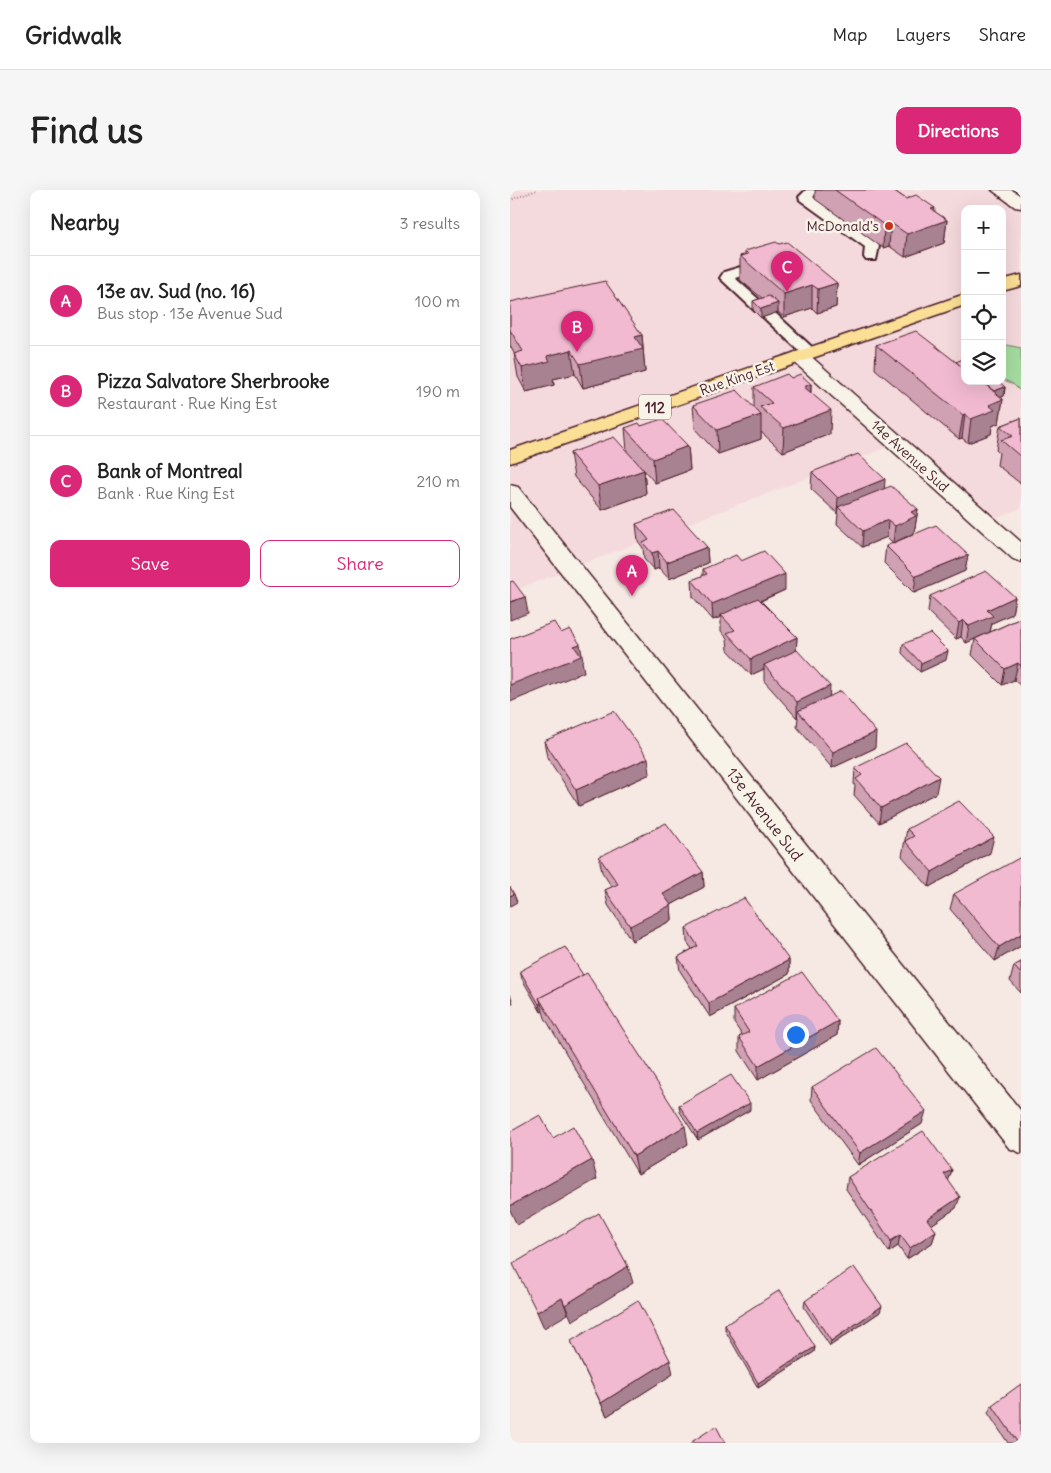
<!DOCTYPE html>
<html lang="en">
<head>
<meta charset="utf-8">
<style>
  body { margin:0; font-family:Delius,sans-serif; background:#f6f6f6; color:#222 }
  .controls { position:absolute; right:15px; top:15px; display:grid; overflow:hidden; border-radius:10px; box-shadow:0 5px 20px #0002 }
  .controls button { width:45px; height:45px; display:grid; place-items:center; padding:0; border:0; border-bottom:1px solid #e0e0e0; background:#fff; color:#222; font:25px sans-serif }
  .you { position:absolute; left:285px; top:844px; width:18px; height:18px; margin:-12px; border:4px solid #fff; border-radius:50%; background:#1a73e8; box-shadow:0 0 0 8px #1a73e833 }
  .badge { display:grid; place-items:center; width:32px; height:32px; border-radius:50%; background:#db2777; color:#fff; font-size:16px; font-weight:700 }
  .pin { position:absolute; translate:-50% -41px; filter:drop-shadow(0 1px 2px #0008) }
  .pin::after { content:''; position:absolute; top:26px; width:18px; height:15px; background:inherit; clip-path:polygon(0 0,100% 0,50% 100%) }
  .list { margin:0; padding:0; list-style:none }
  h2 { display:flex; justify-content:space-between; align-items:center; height:65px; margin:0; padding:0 20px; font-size:21px }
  h2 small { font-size:16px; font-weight:400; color:#767676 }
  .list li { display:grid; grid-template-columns:32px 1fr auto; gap:15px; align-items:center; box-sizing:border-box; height:90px; padding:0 20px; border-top:1px solid #e0e0e0 }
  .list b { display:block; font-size:19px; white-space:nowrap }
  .list p { margin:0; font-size:16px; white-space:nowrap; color:#767676 }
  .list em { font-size:16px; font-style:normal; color:#767676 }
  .actions { display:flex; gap:10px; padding:15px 20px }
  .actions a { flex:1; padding:11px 0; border:1px solid #db2777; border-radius:10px; text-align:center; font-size:18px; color:#db2777 }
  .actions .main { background:#db2777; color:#fff }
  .icon { flex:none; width:28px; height:28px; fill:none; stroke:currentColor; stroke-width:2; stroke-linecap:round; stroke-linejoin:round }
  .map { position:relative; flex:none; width:511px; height:1253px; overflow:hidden; border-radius:10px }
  header { display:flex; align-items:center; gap:30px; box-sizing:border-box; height:70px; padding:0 25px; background:#fff; border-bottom:1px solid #e0e0e0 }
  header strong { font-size:24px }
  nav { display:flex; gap:28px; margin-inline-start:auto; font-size:18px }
  .intro { display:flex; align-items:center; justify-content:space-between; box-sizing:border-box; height:120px; padding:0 30px }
  h1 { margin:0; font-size:35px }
  .button { padding:12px 22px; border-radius:10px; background:#db2777; color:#fff; font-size:18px; font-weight:700 }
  main { display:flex; gap:30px; padding:0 30px }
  aside { flex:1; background:#fff; border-radius:10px; box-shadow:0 5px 20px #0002 }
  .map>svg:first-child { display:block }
</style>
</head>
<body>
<header>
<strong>Gridwalk</strong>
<nav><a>Map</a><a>Layers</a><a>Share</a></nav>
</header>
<div class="intro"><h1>Find us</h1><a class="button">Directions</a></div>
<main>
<aside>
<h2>Nearby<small>3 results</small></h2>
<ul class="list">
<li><span class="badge">A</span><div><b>13e av. Sud (no. 16)</b><p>Bus stop · 13e Avenue Sud</p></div><em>100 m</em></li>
<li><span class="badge">B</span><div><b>Pizza Salvatore Sherbrooke</b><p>Restaurant · Rue King Est</p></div><em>190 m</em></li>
<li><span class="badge">C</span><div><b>Bank of Montreal</b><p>Bank · Rue King Est</p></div><em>210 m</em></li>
</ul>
<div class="actions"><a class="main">Save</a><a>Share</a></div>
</aside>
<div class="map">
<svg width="511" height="1253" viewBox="0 0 511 1253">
  <rect width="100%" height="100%" fill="#f6e8e3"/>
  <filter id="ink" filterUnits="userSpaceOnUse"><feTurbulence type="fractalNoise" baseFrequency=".02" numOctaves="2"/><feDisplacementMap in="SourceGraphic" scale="10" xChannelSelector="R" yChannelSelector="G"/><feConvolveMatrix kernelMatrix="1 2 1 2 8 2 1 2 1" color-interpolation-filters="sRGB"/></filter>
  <g filter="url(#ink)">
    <path fill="#f5dadd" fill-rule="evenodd" d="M0,0H511V318L476,333L386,254L0,402ZM455,19H492V191H455Z"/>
    <path fill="#a5dca0" stroke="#787e66" d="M492,154L511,158V202L503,194L492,189Z"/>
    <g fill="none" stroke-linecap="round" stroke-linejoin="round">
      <defs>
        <g id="service">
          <path d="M296,0H310L303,7L367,53L369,56L366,70H356L354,67L355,57L290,10L289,7Z"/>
          <path d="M257,69L262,70L264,73L262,76L225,88L255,115L257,118L255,121H245L210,88L214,82Z"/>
          <path d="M259,121L264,122L305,160L308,163L305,166H295L254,128L252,125L254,122Z"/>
        </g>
        <g id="minor">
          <path d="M482,0H502L511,6V18L505,17Z"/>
          <path d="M290,161L297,163L511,352V372L503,369L283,171L280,167L283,163Z"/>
        </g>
        <path id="secondary" d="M0,295L8,297L511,921V963L499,958L0,317Z"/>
        <g id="primary">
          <path d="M511,85V96L492,101V90Z"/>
          <path d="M455,104V115L0,273V260Z"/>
        </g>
      </defs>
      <use href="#service" stroke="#4a1f2b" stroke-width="4"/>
      <use href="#minor" stroke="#4a1f2b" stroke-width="3"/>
      <use href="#secondary" stroke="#4a1f2b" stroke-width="3"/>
      <use href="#primary" stroke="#4a1f2b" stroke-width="3"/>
      <path stroke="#4a1f2b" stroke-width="2" stroke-dasharray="0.5 2.5" stroke-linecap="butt" d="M0,10L27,0"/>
      <use href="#service" fill="#f7f3e8" fill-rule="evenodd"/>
      <use href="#minor" fill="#f7f3e8" fill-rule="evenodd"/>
      <use href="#secondary" fill="#f7f3e8" fill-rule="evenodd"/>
      <use href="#primary" fill="#fbdf96" fill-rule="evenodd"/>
    </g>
    <g fill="#d0a0b3" stroke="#4a1f2b">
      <path d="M305,0H383L396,9L425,22L437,30L434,53L395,67L379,56L373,58L305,9Z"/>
      <path d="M235,61L327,93L326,117L307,123L302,118L274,127L268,122L251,128L243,120V111L252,108L230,90V66L235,65Z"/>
      <path d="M0,112L132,145L135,182L73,198L65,184L43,189L44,195L16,202L8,187L4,163L0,156Z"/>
      <path d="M366,155L446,172L495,197L494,206L491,207L493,209L489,233L482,236L481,244L458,253L452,248L449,249L365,179Z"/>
      <path d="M281,188L301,194V203L320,244L273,262L251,242V249L208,264L185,239L183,215L244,218V197Z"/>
      <path d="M511,228V294L487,275L489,263L486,260L490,236Z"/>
      <path d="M131,236L178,256L180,280L145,293L134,280L136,304L92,320L64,287L60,263L117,261L115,238Z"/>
      <path d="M302,282L374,299L408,319L404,343L383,353L377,347L352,357L327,334L328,324L301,299Z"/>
      <path d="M126,334L197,357L198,373L159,389L149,378L144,380L134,369L133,358L128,351Z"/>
      <path d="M376,356L458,365L455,381L404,403L374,373Z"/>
      <path d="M231,371L275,400L251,411L287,447L286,460L319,506L365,558L322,578L287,537L288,527L287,528L254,491V479L241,485L218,460L217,448L211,441V427L203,430L183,407L182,390L193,386V379Z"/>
      <path d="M420,406L505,407L502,424L482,433L480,442L511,428V496L504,490L492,495L462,465L465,449L456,453L451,447L446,449L418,422Z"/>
      <path d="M393,454L436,470L410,482L392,463Z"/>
      <path d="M34,551L140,584L69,616L37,567Z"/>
      <path d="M345,578L426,603L369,633L344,605L345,596L344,594Z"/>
      <path d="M397,639L480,663L419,697L392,666Z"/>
      <path d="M89,667L193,682L194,697L161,715L162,730L122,751L98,715L95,700L102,697L92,682Z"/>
      <path d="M444,704L511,756L485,771L440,719Z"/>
      <path d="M176,738L279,770V784L200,827L170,781L168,767L182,759L177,752Z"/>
      <path d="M511,772V803L500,791L504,776Z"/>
      <path d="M10,781L178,954L128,984L35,828L33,821L31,822L12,789Z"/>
      <path d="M224,819L328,831L327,845L248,890L229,861V847L232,845L224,833Z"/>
      <path d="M302,897L412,934L348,975L301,910Z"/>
      <path d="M169,915L240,920L188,950L170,922Z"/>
      <path d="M442,980L438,990L446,1018L421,1035L426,1041L422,1053L397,1069L388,1056L379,1062L336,999L338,987Z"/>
      <path d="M295,1111L370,1122L320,1156L294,1117Z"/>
      <path d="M215,1135L305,1157L304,1162L248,1198L215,1140Z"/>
      <path d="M61,1151L163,1184L97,1226Z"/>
      <path d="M482,1215L511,1253H498L478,1223Z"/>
    </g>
    <g fill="#a98292" stroke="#4a1f2b">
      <path d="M425,18L423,35L437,30L434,53L395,67L397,44L421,19Z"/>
      <path d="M381,33L379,56L373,58L374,35Z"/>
      <path d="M327,93L326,117L307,123L308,99Z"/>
      <path d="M302,95V118L274,127V104Z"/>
      <path d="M268,113V122L251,128V119Z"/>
      <path d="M132,145L135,182L73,198L70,174L125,147Z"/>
      <path d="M61,160L65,184L43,189L44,195L16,202L12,178L37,166Z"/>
      <path d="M301,194L300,218L294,197Z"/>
      <path d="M495,197L494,206L468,216L469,207Z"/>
      <path d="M493,209L489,233L482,236L481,244L458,253L461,229L479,215Z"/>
      <path d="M321,220L320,244L273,262L274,238Z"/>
      <path d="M455,224L452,248L449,249L453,225Z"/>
      <path d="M251,225V249L208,264L207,240Z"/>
      <path d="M178,256L180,280L145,293L143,269Z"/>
      <path d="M134,280L136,304L92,320L88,296Z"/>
      <path d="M375,289L374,305L328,317L327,324L328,308Z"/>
      <path d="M408,319L404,343L383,353L385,336L401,322Z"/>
      <path d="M378,330L377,347L352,357L353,341Z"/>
      <path d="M197,357L198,373L159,389L157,372Z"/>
      <path d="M148,361L149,378L144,380L142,363Z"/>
      <path d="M458,365L455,381L404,403L406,386Z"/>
      <path d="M275,384V400L212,427L211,425V427L203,430L202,414Z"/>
      <path d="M15,407L18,423L0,430V412Z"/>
      <path d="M505,407L502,424L482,433L480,442L456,453L459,436L477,420Z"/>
      <path d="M453,430L451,447L446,449L449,433Z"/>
      <path d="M287,447L286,464L254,475V479L241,485V469Z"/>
      <path d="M70,454L73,470L72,471L74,482L0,512V495L64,456Z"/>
      <path d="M438,461L436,470L410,482L411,473Z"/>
      <path d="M508,473L504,490L492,495L495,479Z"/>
      <path d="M320,496L319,512L288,521L287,528V512Z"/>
      <path d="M366,542L365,558L322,578L323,562Z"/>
      <path d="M138,568L140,584L69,616L66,600Z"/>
      <path d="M429,587L426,603L369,633L371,618Z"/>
      <path d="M484,647L480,663L419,697L422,682Z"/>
      <path d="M193,682L194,697L161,715L162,730L122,751L120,736L153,704Z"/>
      <path d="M4,704L7,712L0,716V706Z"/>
      <path d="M511,744V756L485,771L489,757Z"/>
      <path d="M279,770V784L200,827L199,813Z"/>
      <path d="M0,804L3,813L0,814Z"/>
      <path d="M31,813L33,821L31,822L29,814Z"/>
      <path d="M328,831L327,845L248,890V876Z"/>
      <path d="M240,913V920L188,950L187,943Z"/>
      <path d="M416,921L412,934L348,975L350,963Z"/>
      <path d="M175,936L178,954L128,984L124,966Z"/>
      <path d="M82,970L87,989L7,1035L0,1020V1016Z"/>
      <path d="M442,980L438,992L434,984Z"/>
      <path d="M450,1007L446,1018L414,1040L417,1029Z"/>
      <path d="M426,1041L422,1053L397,1069L400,1058Z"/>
      <path d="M390,1045L388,1056L379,1062L381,1051Z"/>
      <path d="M118,1076L123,1093L62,1131L55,1115Z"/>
      <path d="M52,1108L58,1124L34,1138L27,1122Z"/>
      <path d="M372,1116L370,1122L320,1156L321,1151Z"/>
      <path d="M305,1157L304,1162L248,1198V1193Z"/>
      <path d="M160,1170L163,1184L97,1226L91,1213Z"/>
    </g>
    <g fill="#f2bad0" stroke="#4a1f2b">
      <path d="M325,0H383L396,9L406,5L425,18L421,19L437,30L397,44L381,33L374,35Z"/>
      <path d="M266,52L269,54L277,52L327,93L308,99L302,95L274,104L230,66L238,64L235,61Z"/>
      <path d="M95,91L132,145L125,147L133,159L70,174L61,160L37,166L40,171L12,178L4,164L13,161L0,140V112Z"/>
      <path d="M259,106L268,113L251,119L243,111Z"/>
      <path d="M406,141L455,179V191H471L493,209L479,215L485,220L461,229L455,224L453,225L366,155Z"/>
      <path d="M455,168V179L446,172Z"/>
      <path d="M277,184L281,188L290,184L301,194L294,197L321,220L274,238L250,217L262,213L244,197Z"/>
      <path d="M471,191H488L495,197L484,201Z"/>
      <path d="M227,200L251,225L207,240L183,215Z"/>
      <path d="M511,228V267L491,250L503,246L490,236Z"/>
      <path d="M152,229L178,256L143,269L115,238L129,233L131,236Z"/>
      <path d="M104,247L134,280L88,296L60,263Z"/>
      <path d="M348,264L375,289L328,308L302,282Z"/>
      <path d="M381,296L408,319L401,322L406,326L385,336L378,330L353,341L328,317Z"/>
      <path d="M164,320L197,357L157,372L148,361L142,363L133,353L139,350L126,334Z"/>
      <path d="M426,335L458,365L406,386L376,356Z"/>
      <path d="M254,361L275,384L202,414L182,390L197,384L193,379L226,365L231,371Z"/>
      <path d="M476,381L505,407L477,420L483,426L459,436L453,430L449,433L420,406Z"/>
      <path d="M3,391L15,407L0,412V392Z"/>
      <path d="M248,408L287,447L241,469L217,443L225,440L211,425Z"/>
      <path d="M511,428V476L508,473L495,479L465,449Z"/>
      <path d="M44,432L51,443L60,439L70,454L64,456L71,466L0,495V449Z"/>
      <path d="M420,443L438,461L411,473L393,454Z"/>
      <path d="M287,460L320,496L287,512L254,475Z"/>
      <path d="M331,501L366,542L323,562L288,521Z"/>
      <path d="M104,521L138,568L66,600L34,551Z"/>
      <path d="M396,553L429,587L371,618L346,589L352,585L345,578Z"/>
      <path d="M449,611L484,647L422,682L395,651L404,646L397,639Z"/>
      <path d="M156,633L193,682L153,704L161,715L120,736L95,700L108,694L89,667Z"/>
      <path d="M511,667V744L489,757L444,704Z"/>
      <path d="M0,697L4,704L0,706Z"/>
      <path d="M234,708L279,770L199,813L168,767L188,756L176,738Z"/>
      <path d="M55,757L73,785L29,808L31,813L29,814L10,781Z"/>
      <path d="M511,772V784L504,776Z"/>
      <path d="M292,782L328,831L248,876L229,847L239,842L224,819Z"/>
      <path d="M77,783L175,936L124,966L29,808Z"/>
      <path d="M366,858L416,921L350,963L302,897Z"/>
      <path d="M221,885L240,913L187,943L169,915Z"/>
      <path d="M30,925L43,948L63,936L82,970L0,1016V942Z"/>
      <path d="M413,941L442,980L434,984L450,1007L417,1029L426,1041L400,1058L390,1045L381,1051L338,987Z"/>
      <path d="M89,1023L118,1076L55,1115L52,1108L27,1122L3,1074Z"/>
      <path d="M344,1077L372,1116L321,1151L295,1111Z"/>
      <path d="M270,1100L305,1157L248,1193L215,1135Z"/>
      <path d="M128,1110L160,1170L91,1213L61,1151Z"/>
      <path d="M511,1194V1253H508L482,1215Z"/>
      <path d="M206,1236L215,1253H180Z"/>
    </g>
  </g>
  <circle fill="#c8321e" stroke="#f7f3e8" stroke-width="2" cx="379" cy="36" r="5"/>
  <g text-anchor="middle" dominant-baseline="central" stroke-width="5" stroke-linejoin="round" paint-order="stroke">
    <g font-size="14" fill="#4a1f2b" stroke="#f7f3e8" text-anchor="end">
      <text x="369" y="36">McDonald's</text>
    </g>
    <g font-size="14" fill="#4a1f2b" stroke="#f7f3e8">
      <text transform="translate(227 188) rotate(-19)">Rue King Est</text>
      <text transform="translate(400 266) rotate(42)">14e Avenue Sud</text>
    </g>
    <rect fill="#f7f3e8" stroke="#7e5f64" stroke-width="1" x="129" y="204.5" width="32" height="25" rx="4"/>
    <g font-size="15" font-weight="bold" fill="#4a1f2b">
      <text x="145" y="217">112</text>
    </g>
    <g font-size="16" fill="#4a1f2b" stroke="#f7f3e8">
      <text transform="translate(255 624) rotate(52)">13e Avenue Sud</text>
    </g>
  </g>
</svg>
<div class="controls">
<button>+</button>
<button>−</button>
<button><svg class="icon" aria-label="locate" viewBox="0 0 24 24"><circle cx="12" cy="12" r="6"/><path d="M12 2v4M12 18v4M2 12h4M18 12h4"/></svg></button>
<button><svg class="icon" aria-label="layers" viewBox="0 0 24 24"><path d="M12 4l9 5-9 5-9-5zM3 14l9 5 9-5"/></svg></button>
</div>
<div class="you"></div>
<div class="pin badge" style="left:122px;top:406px">A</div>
<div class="pin badge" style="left:67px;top:162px">B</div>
<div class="pin badge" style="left:277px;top:102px">C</div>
</div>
</main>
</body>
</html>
